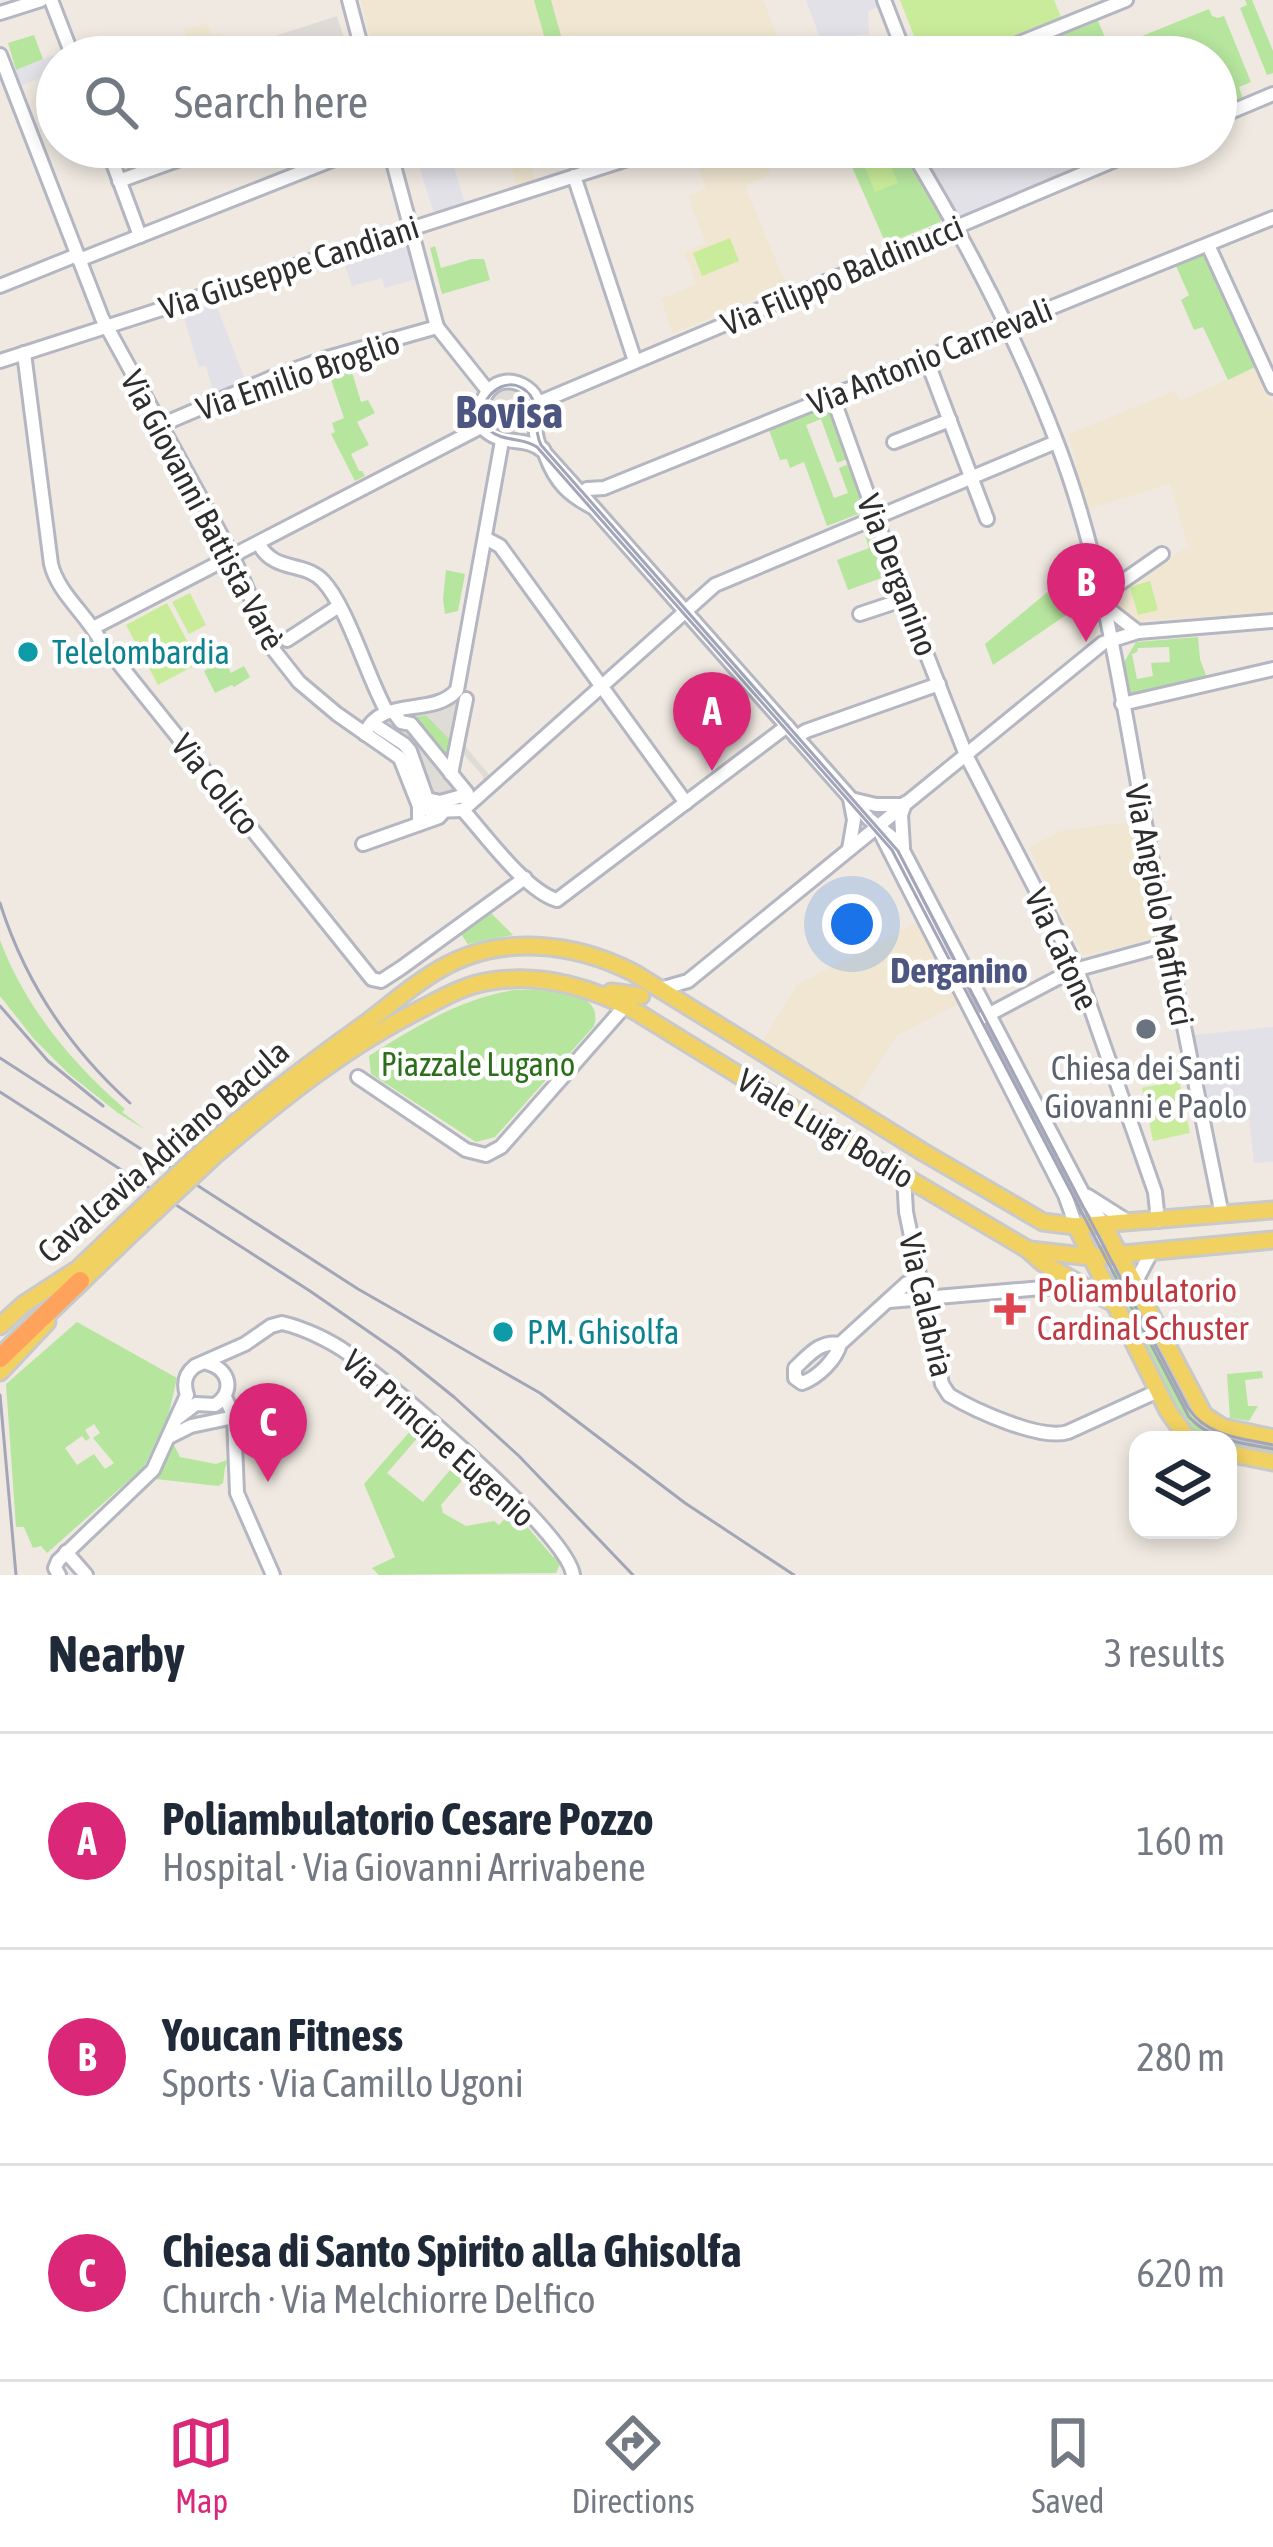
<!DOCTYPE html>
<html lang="en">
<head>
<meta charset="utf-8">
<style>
  body { margin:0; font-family:"Asap Condensed",sans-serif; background:#f2f2f3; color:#1f2937 }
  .controls { position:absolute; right:36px; bottom:36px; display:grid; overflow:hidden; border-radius:24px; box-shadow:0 6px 18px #0003 }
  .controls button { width:108px; height:108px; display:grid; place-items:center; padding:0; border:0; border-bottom:3px solid #e0e1e3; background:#fff; color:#1f2937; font:60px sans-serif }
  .you { position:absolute; left:852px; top:924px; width:42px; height:42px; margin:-30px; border:9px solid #fff; border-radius:50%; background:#1a73e8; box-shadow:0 0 0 18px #1a73e833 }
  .badge { display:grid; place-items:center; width:78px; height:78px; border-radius:50%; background:#db2777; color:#fff; font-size:39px; font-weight:700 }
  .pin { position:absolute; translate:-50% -99px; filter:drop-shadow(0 3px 6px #0008) }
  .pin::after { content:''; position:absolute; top:63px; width:42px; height:36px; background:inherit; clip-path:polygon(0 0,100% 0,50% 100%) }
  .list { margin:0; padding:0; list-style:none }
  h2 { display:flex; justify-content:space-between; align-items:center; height:156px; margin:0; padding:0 48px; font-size:51px }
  h2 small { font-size:39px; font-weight:400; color:#747a83 }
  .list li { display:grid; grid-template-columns:78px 1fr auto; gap:36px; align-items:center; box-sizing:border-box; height:216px; padding:0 48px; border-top:3px solid #e0e1e3 }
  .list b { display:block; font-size:45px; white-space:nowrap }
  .list p { margin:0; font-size:39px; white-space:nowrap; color:#747a83 }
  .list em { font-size:39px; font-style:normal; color:#747a83 }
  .icon { flex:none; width:66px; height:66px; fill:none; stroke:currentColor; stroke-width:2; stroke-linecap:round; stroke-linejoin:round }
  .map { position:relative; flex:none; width:1273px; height:1575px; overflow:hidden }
  .search { position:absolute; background:#fff; box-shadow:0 6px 18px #0003; left:36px; right:36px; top:36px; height:132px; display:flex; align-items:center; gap:30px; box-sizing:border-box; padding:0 42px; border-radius:66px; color:#747a83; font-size:45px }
  .sheet { height:804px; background:#fff }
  nav { display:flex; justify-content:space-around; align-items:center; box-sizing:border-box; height:168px; border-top:3px solid #e0e1e3; background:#fff; font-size:33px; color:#747a83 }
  nav a { display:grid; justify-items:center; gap:6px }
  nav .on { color:#db2777 }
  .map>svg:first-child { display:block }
</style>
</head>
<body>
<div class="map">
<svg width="1273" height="1575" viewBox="0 0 1273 1575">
  <rect width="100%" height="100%" fill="#efe9e1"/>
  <g fill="#e3e1e8">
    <path d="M806,0H883L885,4L868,11L869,34L859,35L824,48Z"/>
    <path d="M1054,29L1063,52L1056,57H986Z"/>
    <path d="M70,49L72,57H57V71L13,89L7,73Z"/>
    <path d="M802,147H874L834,163L829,152L807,161Z"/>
    <path d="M909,147H1096L1105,164L957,226Z"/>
    <path d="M449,151L467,210L436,220L417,160Z"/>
    <path d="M411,229L423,277L385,288L382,278L352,286L340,251Z"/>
    <path d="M211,292L248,387L216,401L206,366L199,367L179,302Z"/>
    <path d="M1273,1027V1162L1254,1163L1248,1109L1204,1113L1186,1036Z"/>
  </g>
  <g fill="#f0e6d1">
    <path d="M361,0H763L785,57H376Z"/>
    <path d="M208,23L212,35L220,33L225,48L193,57L184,30Z"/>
    <path d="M505,147H549L528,154L536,182L518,188Z"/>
    <path d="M571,147H643L579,168Z"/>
    <path d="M692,147H759L770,175L745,186L786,285L673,334L661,299L697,284L684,252L706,243L690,202L689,195L706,188Z"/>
    <path d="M1257,366L1273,403V612L1137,621L1128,617L1116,607L1115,597L1150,569L1188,547L1172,490L1169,484L1087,509L1069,434L1175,391L1180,401Z"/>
    <path d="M1137,821L1158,937L1084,956L1029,848L1060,831Z"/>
    <path d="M916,923L958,1004L896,1036L857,1098L763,1041L797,985Z"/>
  </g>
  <g fill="#b6e59e" fill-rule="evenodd">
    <path d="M534,0H551L567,57H550Z"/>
    <path d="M1245,0H1252L1273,51V73L1267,75L1240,8L1247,5Z"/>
    <path d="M1209,9L1212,16L1218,18L1224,16L1251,82L1239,87L1243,99L1216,110V57L1055,55L1063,51L1057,37L1098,21L1110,49Z"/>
    <path d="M34,35L43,59L16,70L8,43Z"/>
    <path d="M874,147H898L942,218L940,222L886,244L848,158Z"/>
    <path d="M435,246L441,268L472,259H484L490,280L442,294L430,248Z"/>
    <path d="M1206,253L1257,366L1228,380L1203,327L1194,330L1181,300L1189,295L1176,266Z"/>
    <path d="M348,359L361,402L368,400L375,413L357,422L369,445L351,454L359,471H362L365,476L355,481L331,434L335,432L332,423L344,418L326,365Z"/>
    <path d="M827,406L847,459L837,463L821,419L806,425L834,498L848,493L839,468L849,464L866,511L827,526L804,462L790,468L787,459L780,460L769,430Z"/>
    <path d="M873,528L890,575L848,590L837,560L869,548L864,532Z"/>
    <path d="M1080,565L1091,598L993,665L985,644Z"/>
    <path d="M446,570L465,574L458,611L445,614L443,599Z"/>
    <path d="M1198,637L1200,659L1207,678L1133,697L1129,696L1123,664L1136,642ZM1169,647L1170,662L1151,663L1153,676L1137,679L1132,654L1137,652L1138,648Z"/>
    <path d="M224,660L231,673L244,666L250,677L234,687L232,685L215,693L204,671Z"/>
    <path d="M426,715L456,745L451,771L409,717Z"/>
    <path d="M490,912L513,935L468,944L460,933Z"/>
    <path d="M0,940C24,1005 72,1064 125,1109L122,1112L146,1130L118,1113L69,1074L34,1039L0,996Z"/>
    <path d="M514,990C540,990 606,986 594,1026L495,1137L476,1142L371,1074L369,1056C415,1027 459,999 514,990Z"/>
    <path d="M990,1025L1087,1207L1082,1209L1078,1207L984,1028Z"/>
    <path d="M1121,1269L1196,1413L1273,1443V1457L1228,1449V1440C1201,1440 1197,1442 1181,1419L1106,1271Z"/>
    <path d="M77,1322L177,1378L168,1417L144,1467L47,1553L41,1546L33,1548L24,1527H16L6,1384ZM94,1424L100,1433L93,1438L114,1463L105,1469L94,1454L77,1465L65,1448L82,1436L86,1441L90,1438L85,1430Z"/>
    <path d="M1262,1371L1263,1378L1245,1380L1248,1406H1258L1249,1421L1230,1418L1227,1374Z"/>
    <path d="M419,1421L427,1427L387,1473L423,1502L461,1457L473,1468L441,1505L443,1513L466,1526L494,1521L499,1525L513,1510L553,1557H557L560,1564L556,1573L379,1575L372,1568L395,1557L364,1484Z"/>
    <path d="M172,1441L180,1457L216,1464L229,1459L225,1468L223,1483L218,1486L156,1479Z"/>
  </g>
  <g fill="#c9ec9a">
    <path d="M900,0H1054L1061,17L960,57H922Z"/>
    <path d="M883,148L898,183L875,192L861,158Z"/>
    <path d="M730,238L739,261L702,276L693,253Z"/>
    <path d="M1150,581L1158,610L1138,615L1130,587Z"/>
    <path d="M190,593L206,625L189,634L172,602Z"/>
    <path d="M167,603L199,663L158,685L126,625Z"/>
    <path d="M1179,1080L1190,1133L1153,1141L1142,1088Z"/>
  </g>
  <g fill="#dfdcd8" fill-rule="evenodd">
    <path d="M337,16L350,57H238L235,49Z"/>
    <path d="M507,388L523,392L533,409L529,426L512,436L495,431L486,415L490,398Z"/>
    <path d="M457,700L468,702L461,741L491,777L469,795L429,805L408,755L385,732L386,725L397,714L447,706ZM426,715L455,745L451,769L410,718ZM459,749L483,776V781L470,792L454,773Z"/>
  </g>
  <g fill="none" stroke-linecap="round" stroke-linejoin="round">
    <defs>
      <g id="minor">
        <path d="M51,0L73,57"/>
        <path d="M349,0L364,57"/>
        <path d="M884,0L906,57"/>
        <path d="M0,13L41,0"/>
        <path d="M0,55L102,318L233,557L273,649L299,682L337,714L400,758L419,806V824"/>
        <path d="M985,57L1126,0"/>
        <path d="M1216,118L1273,94"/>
        <path d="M107,147L140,236"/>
        <path d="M389,147L437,327L488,391"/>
        <path d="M909,147C968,244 1019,342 1059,448C1102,562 1121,692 1143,812C1167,947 1195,1081 1222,1215"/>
        <path d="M574,176L635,361"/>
        <path d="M119,181L213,147"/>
        <path d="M1208,245L1273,387"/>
        <path d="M79,260L365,147"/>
        <path d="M0,286L77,255"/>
        <path d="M24,353L51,564C58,593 86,614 100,640L372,979L381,981L401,968L525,878"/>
        <path d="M926,358L987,519"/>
        <path d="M0,361L665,147"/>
        <path d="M832,395L905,599L966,755L1077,969L1155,1192L1158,1221"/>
        <path d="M538,403L1146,147"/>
        <path d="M161,425L271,378L324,359L437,327"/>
        <path d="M894,442L950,420"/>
        <path d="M587,489L604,488L1273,218"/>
        <path d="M594,508C569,495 556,483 546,456C540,440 542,456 537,439C531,421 547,402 527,388C497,367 470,401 485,430C503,447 525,435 543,451L570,481L869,819L899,843L1082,1192L1103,1224"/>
        <path d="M485,538L500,546L686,803"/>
        <path d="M259,544C274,573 305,561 323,581C347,606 368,679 387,712"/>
        <path d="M1103,595L1162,554"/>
        <path d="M1106,607L1138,632"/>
        <path d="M860,614L905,599"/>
        <path d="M93,628L483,426"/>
        <path d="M287,640L339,606"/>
        <path d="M1122,704L1273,669"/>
        <path d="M395,714L401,722L411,724L467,793L463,797"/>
        <path d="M378,727L404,744L410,751L427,799L440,802L462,796"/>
        <path d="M365,734C380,695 433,718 457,690L502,441"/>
        <path d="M796,737L806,731L939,684"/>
        <path d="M451,774L466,699"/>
        <path d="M855,800L876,805H900"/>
        <path d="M419,806L432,811L463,810L715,585L1056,442"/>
        <path d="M463,810C486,836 526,891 557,900L787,726"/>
        <path d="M878,828L1065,1195L1076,1226"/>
        <path d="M363,844L439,817L444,811"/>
        <path d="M903,847L901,815L905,803"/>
        <path d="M849,849L854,820L850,799"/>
        <path d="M660,989L688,981L1103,643L1138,632L1273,621"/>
        <path d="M984,1017L1071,971L1166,945"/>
        <path d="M358,1077L466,1150L486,1155L501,1147L625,1006"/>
        <path d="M904,1176L906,1212L942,1384L949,1395C974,1410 1041,1441 1068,1432L1158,1391"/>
        <path d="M1088,1196L1129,1222"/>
        <path d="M1135,1283L1152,1251"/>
        <path d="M889,1301L1067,1286L1076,1282"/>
        <path d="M840,1344C820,1340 808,1356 795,1368V1378L802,1383C817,1378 836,1360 840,1344L907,1283L920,1278"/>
        <path d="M225,1397L234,1417L237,1493L273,1575"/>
        <path d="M179,1417L196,1404L215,1405C235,1392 230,1369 207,1363"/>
        <path d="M169,1437L191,1426L234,1417"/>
        <path d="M66,1552L86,1575"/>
        <path d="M59,1575L55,1568L58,1561L153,1470L187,1395C183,1383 185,1374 195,1366L245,1344L271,1326L282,1323C304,1328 331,1341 349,1354C390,1383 568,1533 573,1575"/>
      </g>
      <g id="major">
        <path d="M611,992L641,996"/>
        <path d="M205,1149C254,1106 305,1067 358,1029C385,1010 410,986 440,969C500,934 574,942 634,973L923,1152L1043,1222L1076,1226L1273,1210"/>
        <path d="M214,1156C280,1100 345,1047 423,1008C444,997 467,984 491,981C543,973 595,988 640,1014L865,1153L1027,1249L1043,1263L1113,1303"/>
        <path d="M1103,1224L1204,1415L1222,1427L1273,1438"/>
        <path d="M1076,1226L1168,1411L1189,1440"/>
        <path d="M1030,1250L1091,1257L1273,1240"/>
        <path d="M73,1290L132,1233"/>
        <path d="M0,1326L24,1304L78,1269L123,1226"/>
        <path d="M0,1372L47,1322"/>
        <path d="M1228,1453L1273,1462"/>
      </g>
      <path id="highway" d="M0,1358L80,1281"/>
    </defs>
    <use href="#minor" stroke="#b4b7c1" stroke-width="18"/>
    <use href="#major" stroke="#c9c9c9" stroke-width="21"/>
    <use href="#highway" stroke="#c9c9c9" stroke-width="24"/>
    <use href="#minor" stroke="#fff" stroke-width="12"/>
    <use href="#major" stroke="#f2d163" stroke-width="15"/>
    <use href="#highway" stroke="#ffa35c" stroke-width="18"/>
    <path stroke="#a3a6b8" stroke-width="3" d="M1273,1445C1241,1438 1208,1437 1188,1408L898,851L541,445C532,427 541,409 530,395C512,374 488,389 482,410L488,429C503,443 521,436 537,447L892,850L1189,1417C1211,1441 1242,1443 1273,1449"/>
    <g stroke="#a3a6b8" stroke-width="3">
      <path d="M0,903C25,982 68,1047 130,1103"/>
      <path d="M0,1006L48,1061L103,1106"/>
      <path d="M0,1058L358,1289L540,1393L685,1503L794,1575"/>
      <path d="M0,1092L310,1291L398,1352L454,1397L519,1456L633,1575"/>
      <path d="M0,1395L16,1575"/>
    </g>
    <defs>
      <g id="major-bridge">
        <path d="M123,1226L205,1149"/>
        <path d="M132,1233L214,1156"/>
      </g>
    </defs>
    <use href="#major-bridge" stroke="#c9c9c9" stroke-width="21" stroke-linecap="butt"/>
    <use href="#major-bridge" stroke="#f2d163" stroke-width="15"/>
  </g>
  <g fill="#0f9aa8" stroke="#fff" stroke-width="4.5">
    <circle cx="28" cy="652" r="12"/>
    <circle cx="503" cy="1332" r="12"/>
  </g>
  <circle fill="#6b7280" stroke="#fff" stroke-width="4.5" cx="1146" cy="1029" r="12"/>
  <path fill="#e0444e" stroke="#fff" stroke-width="4.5" d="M1004 1291h12v12h12v12h-12v12h-12v-12h-12v-12h12z"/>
  <g text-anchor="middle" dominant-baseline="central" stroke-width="9" stroke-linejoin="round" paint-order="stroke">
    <g font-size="33" fill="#2e2e2e" stroke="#fff">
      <text transform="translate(289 267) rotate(-18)">Via Giuseppe Candiani</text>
      <text transform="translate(842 275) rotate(-23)">Via Filippo Baldinucci</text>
      <text transform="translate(930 356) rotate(-22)">Via Antonio Carnevali</text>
      <text transform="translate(298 375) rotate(-19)">Via Emilio Broglio</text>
      <text transform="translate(203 510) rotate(62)">Via Giovanni Battista Varè</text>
      <text transform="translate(898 575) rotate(69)">Via Derganino</text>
      <text transform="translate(216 784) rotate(51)">Via Colico</text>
      <text transform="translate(1160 905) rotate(79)">Via Angiolo Maffucci</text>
      <text transform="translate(1062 949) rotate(65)">Via Catone</text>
      <text transform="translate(826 1128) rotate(31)">Viale Luigi Bodio</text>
      <text transform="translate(163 1151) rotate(-41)">Cavalcavia Adriano Bacula</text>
      <text transform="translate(927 1305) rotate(77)">Via Calabria</text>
      <text transform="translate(439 1438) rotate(42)">Via Principe Eugenio</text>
    </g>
    <g font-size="33" fill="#0d838f" stroke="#fff" text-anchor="start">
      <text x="52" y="652">Telelombardia</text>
      <text x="527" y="1332">P.M. Ghisolfa</text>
    </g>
    <g font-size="33" fill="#2c6e1b" stroke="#fff">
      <text x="478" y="1064">Piazzale Lugano</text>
    </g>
    <g font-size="33" fill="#5b616d" stroke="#fff">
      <text x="1146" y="1068">Chiesa dei Santi<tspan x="1146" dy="38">Giovanni e Paolo</tspan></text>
    </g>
    <g font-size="33" fill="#be3a42" stroke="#fff" text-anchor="start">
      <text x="1037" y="1290">Poliambulatorio<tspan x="1037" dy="38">Cardinal Schuster</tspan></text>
    </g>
    <g font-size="36" font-weight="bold" fill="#4d5680" stroke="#fff">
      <text x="959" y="970">Derganino</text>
    </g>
    <g font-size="45" font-weight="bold" fill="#4d5680" stroke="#fff">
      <text x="509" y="412">Bovisa</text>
    </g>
  </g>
</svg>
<div class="controls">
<button><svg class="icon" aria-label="layers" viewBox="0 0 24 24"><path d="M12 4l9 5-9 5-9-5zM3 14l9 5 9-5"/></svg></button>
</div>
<div class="you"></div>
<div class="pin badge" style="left:712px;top:771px">A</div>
<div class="pin badge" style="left:1086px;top:642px">B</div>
<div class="pin badge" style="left:268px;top:1482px">C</div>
<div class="search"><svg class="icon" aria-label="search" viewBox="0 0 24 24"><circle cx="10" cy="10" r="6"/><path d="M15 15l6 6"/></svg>Search here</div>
</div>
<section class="sheet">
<h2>Nearby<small>3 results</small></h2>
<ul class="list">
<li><span class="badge">A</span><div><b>Poliambulatorio Cesare Pozzo</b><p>Hospital · Via Giovanni Arrivabene</p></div><em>160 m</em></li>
<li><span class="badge">B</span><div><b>Youcan Fitness</b><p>Sports · Via Camillo Ugoni</p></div><em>280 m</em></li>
<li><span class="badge">C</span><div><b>Chiesa di Santo Spirito alla Ghisolfa</b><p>Church · Via Melchiorre Delfico</p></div><em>620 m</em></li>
</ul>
</section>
<nav>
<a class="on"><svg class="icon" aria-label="map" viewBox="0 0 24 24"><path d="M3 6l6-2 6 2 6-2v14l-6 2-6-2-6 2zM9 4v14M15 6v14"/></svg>Map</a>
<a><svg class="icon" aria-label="directions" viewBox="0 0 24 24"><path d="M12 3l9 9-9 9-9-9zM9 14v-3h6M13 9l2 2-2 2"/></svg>Directions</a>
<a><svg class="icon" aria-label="saved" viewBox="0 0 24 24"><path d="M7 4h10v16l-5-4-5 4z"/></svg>Saved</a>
</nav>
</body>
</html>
